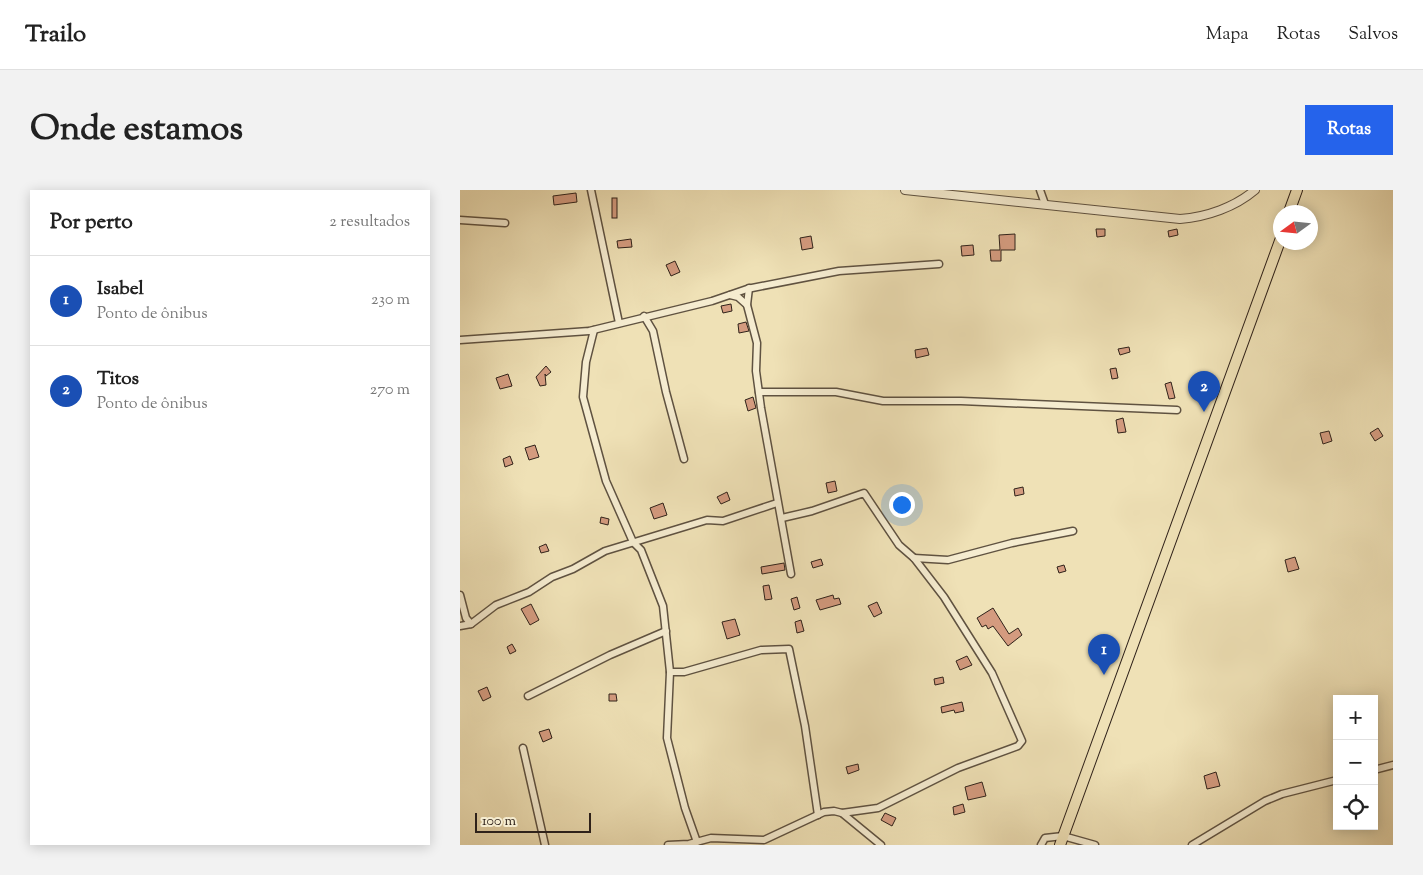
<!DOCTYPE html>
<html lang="pt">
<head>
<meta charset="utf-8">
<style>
  body { margin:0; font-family:"Sorts Mill Goudy",serif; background:#f2f2f2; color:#222 }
  .controls { position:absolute; right:15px; bottom:15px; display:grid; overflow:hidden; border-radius:0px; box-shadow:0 2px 12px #0003 }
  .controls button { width:45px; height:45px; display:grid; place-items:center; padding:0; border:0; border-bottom:1px solid #e0e0e0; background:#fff; color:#222; font:25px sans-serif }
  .compass { position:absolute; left:813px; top:15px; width:45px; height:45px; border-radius:50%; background:#fff; box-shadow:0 2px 12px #0003; rotate:255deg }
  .scale { position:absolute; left:15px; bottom:12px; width:116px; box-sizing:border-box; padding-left:5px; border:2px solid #2f221a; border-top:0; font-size:14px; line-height:18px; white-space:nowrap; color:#2f221a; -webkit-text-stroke:4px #f5ecd0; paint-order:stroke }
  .you { position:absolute; left:441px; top:314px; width:18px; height:18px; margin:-12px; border:4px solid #fff; border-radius:50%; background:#1a73e8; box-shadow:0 0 0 8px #1a73e833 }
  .badge { display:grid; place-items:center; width:32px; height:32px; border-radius:50%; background:#2563eb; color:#fff; font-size:16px; font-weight:700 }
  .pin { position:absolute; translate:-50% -41px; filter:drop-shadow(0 1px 2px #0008) }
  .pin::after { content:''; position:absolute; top:26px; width:18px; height:15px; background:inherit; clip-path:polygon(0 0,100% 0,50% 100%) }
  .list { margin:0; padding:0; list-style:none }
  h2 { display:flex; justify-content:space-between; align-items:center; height:65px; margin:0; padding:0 20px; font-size:21px }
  h2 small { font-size:16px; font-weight:400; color:#767676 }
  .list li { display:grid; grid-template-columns:32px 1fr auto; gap:15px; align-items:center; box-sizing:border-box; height:90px; padding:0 20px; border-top:1px solid #e0e0e0 }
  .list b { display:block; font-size:19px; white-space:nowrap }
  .list p { margin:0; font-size:16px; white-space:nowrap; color:#767676 }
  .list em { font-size:16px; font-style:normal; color:#767676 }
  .icon { flex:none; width:28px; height:28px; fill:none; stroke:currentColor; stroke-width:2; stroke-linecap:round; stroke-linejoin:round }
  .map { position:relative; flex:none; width:933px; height:655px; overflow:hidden; border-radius:0px }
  header { display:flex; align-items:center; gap:30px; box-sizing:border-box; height:70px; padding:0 25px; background:#fff; border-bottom:1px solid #e0e0e0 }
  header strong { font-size:24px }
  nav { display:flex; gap:28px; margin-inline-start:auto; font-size:18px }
  .intro { display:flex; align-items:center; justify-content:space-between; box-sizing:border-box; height:120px; padding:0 30px }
  h1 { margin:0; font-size:35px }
  .button { padding:12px 22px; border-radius:0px; background:#2563eb; color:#fff; font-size:18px; font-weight:700 }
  main { display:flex; gap:30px; padding:0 30px }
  aside { flex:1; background:#fff; border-radius:0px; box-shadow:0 2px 12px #0003 }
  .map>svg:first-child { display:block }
</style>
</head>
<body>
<header>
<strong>Trailo</strong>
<nav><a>Mapa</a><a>Rotas</a><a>Salvos</a></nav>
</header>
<div class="intro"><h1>Onde estamos</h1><a class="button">Rotas</a></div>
<main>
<aside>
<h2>Por perto<small>2 resultados</small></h2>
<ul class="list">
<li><span class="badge" style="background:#1a4fb4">1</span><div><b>Isabel</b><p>Ponto de ônibus</p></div><em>230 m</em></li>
<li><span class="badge" style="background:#1a4fb4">2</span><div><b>Titos</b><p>Ponto de ônibus</p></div><em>270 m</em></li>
</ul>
</aside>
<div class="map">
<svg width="933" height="655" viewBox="0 0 933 655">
  <rect width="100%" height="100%" fill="#efe1b6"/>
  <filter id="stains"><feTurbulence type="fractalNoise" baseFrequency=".004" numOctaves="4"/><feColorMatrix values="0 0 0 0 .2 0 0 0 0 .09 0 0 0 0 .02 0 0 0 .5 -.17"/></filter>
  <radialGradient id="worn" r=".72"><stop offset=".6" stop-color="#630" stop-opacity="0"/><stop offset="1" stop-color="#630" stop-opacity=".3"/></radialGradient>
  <g fill="#d49b7f" stroke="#2f221a">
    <path d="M116,3L117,12L94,15L93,6Z"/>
    <rect x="152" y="8" width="5" height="20"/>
    <path d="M636,39H645V46L637,47Z"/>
    <path d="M717,39L718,45L709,47L708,41Z"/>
    <path d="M555,44V60H541V71H531L530,60H540L539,45Z"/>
    <path d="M351,46L353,58L342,60L340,48Z"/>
    <path d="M171,49L172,57L158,58L157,51Z"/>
    <path d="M513,55L514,65L502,66L501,56Z"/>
    <path d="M215,71L220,82L211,86L206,75Z"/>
    <path d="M271,114L272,121L263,123L261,116Z"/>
    <path d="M286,132L289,141L279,143L278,134Z"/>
    <path d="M669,157L670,162L660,165L658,159Z"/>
    <path d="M467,158L469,165L456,168L455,160Z"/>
    <path d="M86,176L91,182L86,186L85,184L86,195L80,196L76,187Z"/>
    <path d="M656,178L658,188L652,189L650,179Z"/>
    <path d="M48,184L52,196L40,199L36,188Z"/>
    <path d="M711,192L715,208L709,209L705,194Z"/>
    <path d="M293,207L296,218L288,221L285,210Z"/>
    <path d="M663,228L666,242L658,243L656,230Z"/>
    <path d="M918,238L923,246L915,251L910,243Z"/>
    <path d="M869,241L872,251L863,254L860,243Z"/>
    <path d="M75,255L79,267L69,270L65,258Z"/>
    <path d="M50,266L53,274L45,277L43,269Z"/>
    <path d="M375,291L377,301L368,303L366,293Z"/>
    <path d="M563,297L564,304L555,306L554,299Z"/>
    <path d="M267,302L270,310L261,314L257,307Z"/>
    <path d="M203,313L207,325L194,329L190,318Z"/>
    <path d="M141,327L149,329L148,335L140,333Z"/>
    <path d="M86,354L89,361L81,363L79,357Z"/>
    <path d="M835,367L839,379L828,382L825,370Z"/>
    <path d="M361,369L363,375L353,378L351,372Z"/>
    <path d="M324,373L325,380L302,384L301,377Z"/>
    <path d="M604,375L606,381L599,383L597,377Z"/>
    <path d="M309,395L312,409L305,410L303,396Z"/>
    <path d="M373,405L374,409L379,408L381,414L360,420L356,410Z"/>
    <path d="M337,407L340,418L334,420L331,409Z"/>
    <path d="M417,412L422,423L414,427L408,416Z"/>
    <path d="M71,414L79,430L70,435L61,419Z"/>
    <path d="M533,418L549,444L558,438L562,445L548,456L533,436L528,439L526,435L522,437L517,428Z"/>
    <path d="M275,429L280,445L267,449L262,432Z"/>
    <path d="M341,430L344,441L337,443L335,432Z"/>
    <path d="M52,454L56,461L50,464L47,457Z"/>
    <path d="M507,466L512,475L500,480L496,471Z"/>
    <path d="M483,487L484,493L475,495L474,489Z"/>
    <path d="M27,497L31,507L23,511L18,501Z"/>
    <path d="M149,504H156L157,511H149Z"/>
    <path d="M502,512L504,521L495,523L494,520L482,523L481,517Z"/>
    <path d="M89,539L92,548L83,552L79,542Z"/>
    <path d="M398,574L399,580L388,584L386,577Z"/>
    <path d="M756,582L760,596L747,599L744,586Z"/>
    <path d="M522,592L526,606L508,610L505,597Z"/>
    <path d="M503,614L505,622L494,625L493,617Z"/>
    <path d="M425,623L436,628L432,636L421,630Z"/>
  </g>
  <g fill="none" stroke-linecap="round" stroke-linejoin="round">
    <defs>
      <g id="minor">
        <path d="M131,0L159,133"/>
        <path d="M580,0L585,14"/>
        <path d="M0,30L45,33"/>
        <path d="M289,98L287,115L297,153L296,181L301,218L331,384"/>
        <path d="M270,105L278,107L287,115"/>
        <path d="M184,126L193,141L206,202L224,269"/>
        <path d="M134,140L126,172L123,207L146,291L173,352L181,360L203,416L210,482L207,548L225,618L237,652"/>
        <path d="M0,150L129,141L252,111L287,99L379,81L479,74"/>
        <path d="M299,202H376L423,211H501L717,220"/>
        <path d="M322,328L352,321L404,303L439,355L454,368L484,407L532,483L562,551L558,556L498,578L418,618L382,623"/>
        <path d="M454,368L488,370L552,353L613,341"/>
        <path d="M0,405L6,428L11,434"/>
        <path d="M0,436L11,434L36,415L69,402L92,387L113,379L145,361L247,330L263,331L317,313"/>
        <path d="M210,482H224L301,460L329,459L345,536L358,625"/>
        <path d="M68,506L150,465L206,441"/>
        <path d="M63,558L85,655"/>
        <path d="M914,580L933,575"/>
        <path d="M208,655L229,654L251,648L304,650L364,622L374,621L382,623L421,655"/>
        <path d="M581,655L585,648L603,646L635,655"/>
        <path d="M732,655L805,611L822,604L877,590"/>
      </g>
      <path id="tertiary" d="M445,0L720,29C747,27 775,17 795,0"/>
      <g id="trunk">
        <path d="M829,22L837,0"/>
        <path d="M600,655L821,48"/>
      </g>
    </defs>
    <use href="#minor" stroke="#5f5241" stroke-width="9"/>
    <use href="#tertiary" stroke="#5f5241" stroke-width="10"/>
    <use href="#trunk" stroke="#2f221a" stroke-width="12"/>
    <use href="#minor" stroke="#f5ecd0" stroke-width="6"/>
    <use href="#tertiary" stroke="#f5ecd0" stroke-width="8"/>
    <use href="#trunk" stroke="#efe1b6" stroke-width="10"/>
  </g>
  <rect width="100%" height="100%" filter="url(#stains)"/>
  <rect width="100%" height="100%" fill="url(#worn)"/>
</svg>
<div class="controls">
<button>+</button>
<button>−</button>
<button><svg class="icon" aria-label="locate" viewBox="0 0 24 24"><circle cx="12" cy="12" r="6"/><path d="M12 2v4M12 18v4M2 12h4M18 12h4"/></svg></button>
</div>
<svg class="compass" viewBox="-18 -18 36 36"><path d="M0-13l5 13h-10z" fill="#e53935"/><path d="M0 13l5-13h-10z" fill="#767676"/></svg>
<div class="scale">100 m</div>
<div class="you"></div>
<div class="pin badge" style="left:644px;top:485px;background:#1a4fb4">1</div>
<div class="pin badge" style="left:744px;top:222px;background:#1a4fb4">2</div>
</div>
</main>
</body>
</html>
